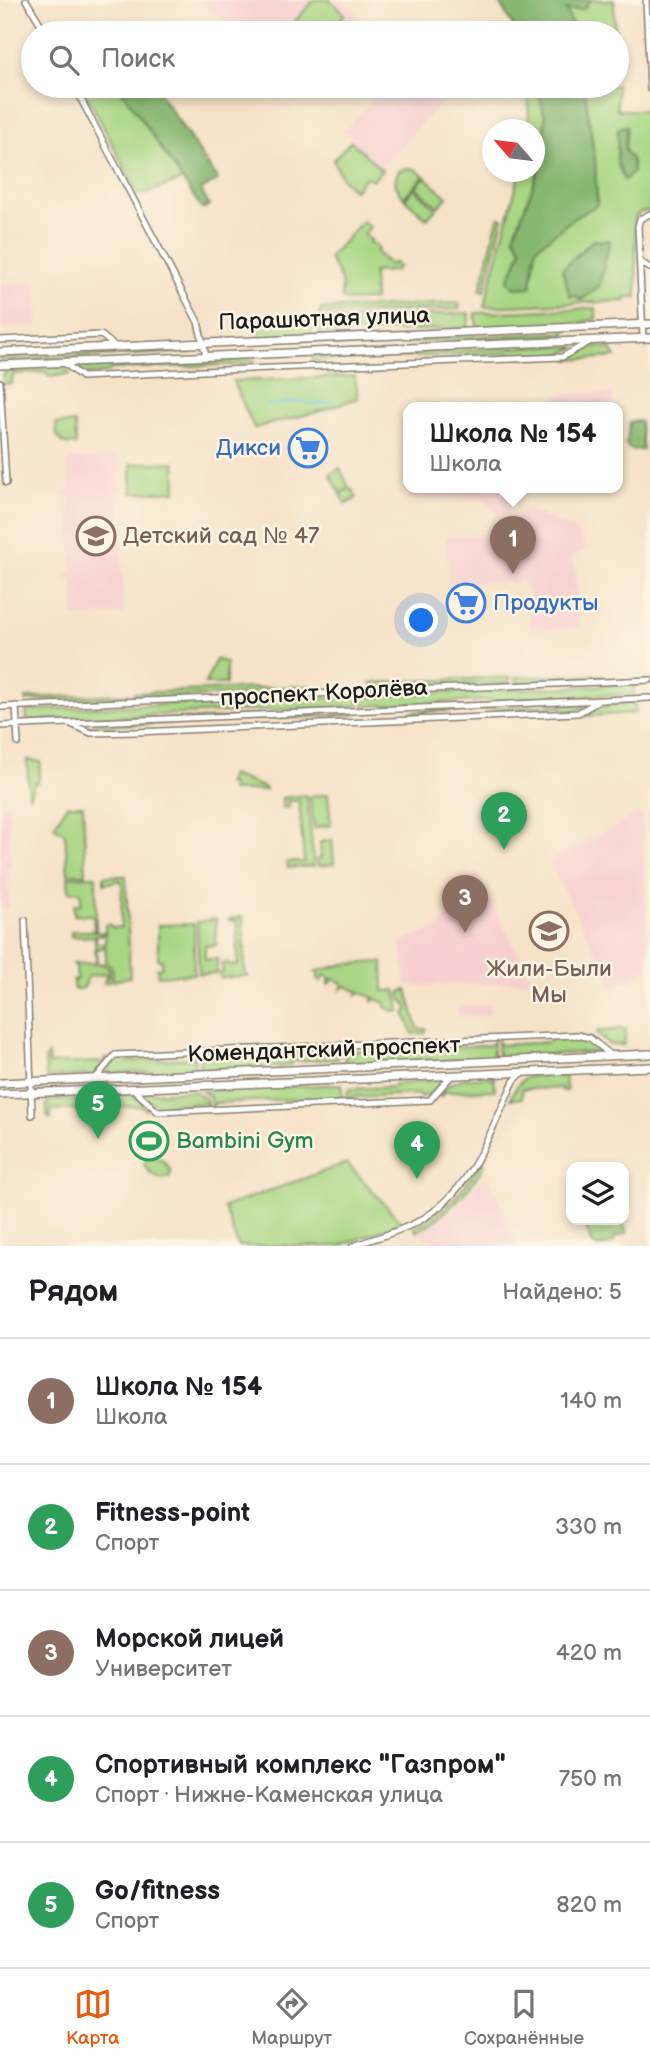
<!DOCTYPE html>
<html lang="ru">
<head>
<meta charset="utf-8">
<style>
  body { margin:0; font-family:"Balsamiq Sans",sans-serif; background:#f6f6f6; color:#202124 }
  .controls { position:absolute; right:21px; bottom:21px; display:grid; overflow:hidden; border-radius:14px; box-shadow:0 4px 10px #0003 }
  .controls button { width:63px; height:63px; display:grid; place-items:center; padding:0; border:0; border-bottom:2px solid #e0e0e0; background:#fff; color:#202124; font:35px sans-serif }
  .compass { position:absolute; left:482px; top:119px; width:63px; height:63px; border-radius:50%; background:#fff; box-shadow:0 4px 10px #0003; rotate:298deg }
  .you { position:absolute; left:422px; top:621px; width:24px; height:24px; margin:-18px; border:5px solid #fff; border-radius:50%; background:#1a73e8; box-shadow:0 0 0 10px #1a73e833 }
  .badge { display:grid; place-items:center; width:46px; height:46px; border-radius:50%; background:#ea580c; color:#fff; font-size:23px; font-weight:700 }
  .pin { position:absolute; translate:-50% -58px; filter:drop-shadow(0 2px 4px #0008) }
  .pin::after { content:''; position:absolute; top:37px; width:24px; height:21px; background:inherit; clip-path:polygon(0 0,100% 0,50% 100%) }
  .popup { position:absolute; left:403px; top:402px; width:220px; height:91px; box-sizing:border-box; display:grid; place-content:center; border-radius:14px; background:#fff; filter:drop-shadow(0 2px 5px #0005); font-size:23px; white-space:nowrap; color:#757577 }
  .popup b { font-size:26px; color:#202124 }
  .popup::after { content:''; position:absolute; left:50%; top:100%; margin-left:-14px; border:14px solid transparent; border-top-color:#fff }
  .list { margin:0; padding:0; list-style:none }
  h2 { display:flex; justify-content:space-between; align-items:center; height:91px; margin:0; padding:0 28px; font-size:30px }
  h2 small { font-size:23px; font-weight:400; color:#757577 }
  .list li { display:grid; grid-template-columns:46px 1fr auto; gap:21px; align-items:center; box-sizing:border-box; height:126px; padding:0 28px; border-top:2px solid #e0e0e0 }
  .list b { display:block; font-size:26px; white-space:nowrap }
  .list p { margin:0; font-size:23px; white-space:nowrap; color:#757577 }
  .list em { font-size:23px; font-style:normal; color:#757577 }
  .icon { flex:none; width:38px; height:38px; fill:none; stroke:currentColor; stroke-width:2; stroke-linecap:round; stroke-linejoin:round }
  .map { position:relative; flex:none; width:650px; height:1246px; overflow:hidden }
  .search { position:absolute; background:#fff; box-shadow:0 4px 10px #0003; left:21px; right:21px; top:21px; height:77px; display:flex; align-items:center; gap:18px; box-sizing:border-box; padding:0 24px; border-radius:38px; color:#757577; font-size:26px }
  .sheet { height:721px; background:#fff }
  nav { display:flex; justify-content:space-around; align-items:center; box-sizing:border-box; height:98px; border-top:2px solid #e0e0e0; background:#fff; font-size:19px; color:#757577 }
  nav a { display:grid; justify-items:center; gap:4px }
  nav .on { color:#ea580c }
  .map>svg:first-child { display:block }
</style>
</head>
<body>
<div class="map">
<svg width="650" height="1246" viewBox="0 0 650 1246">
  <rect width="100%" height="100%" fill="#fcf5e5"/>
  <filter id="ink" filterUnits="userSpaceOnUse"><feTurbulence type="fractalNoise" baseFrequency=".0143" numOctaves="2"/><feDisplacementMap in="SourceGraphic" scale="14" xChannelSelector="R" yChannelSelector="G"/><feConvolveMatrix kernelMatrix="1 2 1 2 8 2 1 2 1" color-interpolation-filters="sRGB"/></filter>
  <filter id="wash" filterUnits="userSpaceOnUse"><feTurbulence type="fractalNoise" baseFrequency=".00686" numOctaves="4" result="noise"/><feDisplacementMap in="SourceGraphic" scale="28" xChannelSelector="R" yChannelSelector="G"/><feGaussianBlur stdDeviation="1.57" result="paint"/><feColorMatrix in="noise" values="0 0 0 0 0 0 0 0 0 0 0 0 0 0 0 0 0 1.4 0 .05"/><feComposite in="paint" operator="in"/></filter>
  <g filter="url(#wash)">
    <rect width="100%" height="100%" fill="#f6e2c7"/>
    <g fill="#f7cfd0">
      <path d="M201,0H342L360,17L346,33H237Z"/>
      <path d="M385,86H435L447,96L382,167L344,131Z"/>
      <path d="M37,282L38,326L0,328V284Z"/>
      <path d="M613,393V408H557V394Z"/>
      <path d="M408,448V488H509L514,494L507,501L514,509L499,517L482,497L413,499L408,490L406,450Z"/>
      <path d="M118,457L124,614L74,616L72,579L66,578V571L72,570L69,496H63V491L69,490L67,459Z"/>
      <path d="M527,509L577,531L586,549L571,557L576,567L579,628L530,630L529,591L523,582L449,583L446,537L485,534L495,525Z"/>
      <path d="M3,803H8L11,869H8L9,909H0V807H3Z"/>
      <path d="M642,812L648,969L614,988L549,861Z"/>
      <path d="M478,876L532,981L406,986L401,941L440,928L445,918L456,914L446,889Z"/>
      <path d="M489,1005V1015L458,1016V1006Z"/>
      <path d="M488,1174L517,1246H434L421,1233L456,1207Z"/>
    </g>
    <g fill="#a9d683" stroke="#627950" stroke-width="2" fill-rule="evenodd">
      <path d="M314,0H330L345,14L328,33H294L289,28Z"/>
      <path d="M590,0H614L615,33H557L555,30L572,24L566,10L584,9Z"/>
      <path d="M82,86H119L183,180L139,195Z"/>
      <path d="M528,86H537L545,117L543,159L514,236L522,249L508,281L531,286L536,248L574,218L597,205L595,160L584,86H617V110H650V211L640,212L635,217L637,297H626V301L484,307L520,172H534V130L529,129ZM592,241L581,300L576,296L562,269Z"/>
      <path d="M351,141L382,170L373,180L366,177L354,190L343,180L333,160Z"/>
      <path d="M407,168L415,169L424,176L404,197C396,189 392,182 399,171Z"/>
      <path d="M425,177L447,197L438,207L416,187Z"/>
      <path d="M414,188L436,209L427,219L405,199Z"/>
      <path d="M500,217L503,218L484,292L480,291L498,218Z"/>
      <path d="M363,221L370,227L364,234L371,240L369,242L372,245L374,244L378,247L377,253L390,265L395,262L398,267L395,271L373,272L374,300L345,301L342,299L341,280L329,258Z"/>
      <path d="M460,303L459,309L319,315L321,309Z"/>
      <path d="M596,308V319L579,323L477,327L475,313Z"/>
      <path d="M469,313L468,328L320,334L318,320Z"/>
      <path d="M312,320V334L261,337L260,322Z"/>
      <path d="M567,332L566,336L336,346V342Z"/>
      <path d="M544,346L577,347L560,355L515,357L511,353L313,361L312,357Z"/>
      <path d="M594,346L610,348L616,357L567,360Z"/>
      <path d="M189,349L190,352L0,361V357Z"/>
      <path d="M254,359V364L112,369L106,373L84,375L78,368Z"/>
      <path d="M61,367L66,369L70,374L50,377L46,372L13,374L12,384H3V375L9,369Z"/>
      <path d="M355,376L358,398L317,412L254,428L233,381Z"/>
      <path d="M75,423L76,445L64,444L57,436L56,424Z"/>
      <path d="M175,462L176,491L132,493L131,464Z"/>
      <path d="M340,468L349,488L341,493L351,488L357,498L346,504L330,474Z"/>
      <path d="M216,659L226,663V684H205Z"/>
      <path d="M602,675L603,678L517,683L515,677Z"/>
      <path d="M510,677L509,683L377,689L371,683Z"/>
      <path d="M634,684V694L364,706L363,696Z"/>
      <path d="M312,686L313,689L297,692L134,699L133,693Z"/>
      <path d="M128,694L127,699L26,701V698Z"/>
      <path d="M358,696L359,706L27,721L26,710Z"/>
      <path d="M635,703V713L585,716L599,706Z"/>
      <path d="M568,704L588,705L578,710L562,711L561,707L424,712L420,717H409V713L424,710Z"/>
      <path d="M356,713V715L109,726L106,730H89L83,727L102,723Z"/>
      <path d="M27,760L41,762L38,783L35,782L29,797Z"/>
      <path d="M231,775L265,788V790L231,791V785H227Z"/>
      <path d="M328,794L331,825L314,828L310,796Z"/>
      <path d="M305,795L307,797L314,866L288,868L287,862H304L299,801H288L289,807L282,808V798Z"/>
      <path d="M67,805H83L86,874H68L65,834L54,826Z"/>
      <path d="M332,840L334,864L318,866L317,859L321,858L320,842Z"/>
      <path d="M96,876V932H103V935H96V943H103V948L96,949L97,963L104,964L109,969L110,982L104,983L107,974L88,976L84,988L74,990L73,980L77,979L76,966L73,964L96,963L95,936L71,937V931H94L93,915H74V904H81V892L69,891L68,877Z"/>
      <path d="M104,876H126L130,977L113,981L112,968L106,962L105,925L109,924L113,928L121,927L122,884L120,880L104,884Z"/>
      <path d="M243,917L245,971L248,976L220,978L219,973L223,972L222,963H228V966L238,965L237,921H229V919Z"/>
      <path d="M216,919V945L205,946V959H217V973L199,974L197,922Z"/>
      <path d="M194,924V974L158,976L157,968L162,967V960H158V925Z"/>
      <path d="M383,962L384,991L396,990L400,1011L396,1012L385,1007L386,1003L376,999L372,1002L374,998L360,992L357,995L358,991L345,986L341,989L343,983L333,979L330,984H328L330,978L324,975L321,981L318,979V973L314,972L345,964Z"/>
      <path d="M407,990L418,1029H426L425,1033L413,1034L405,1014L408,1010L405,1002L402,1001L400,994L402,991Z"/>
      <path d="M626,1029L624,1045H610L596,1034L598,1031Z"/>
      <path d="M579,1037L588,1040L598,1049V1052L498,1057L497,1041L500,1045L549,1042L551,1038Z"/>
      <path d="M493,1041V1058L345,1064L344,1047L348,1051L392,1049L395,1045L424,1044L427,1048L490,1045Z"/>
      <path d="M338,1048L340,1055L337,1059L292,1061V1064L277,1067L200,1070L199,1054L202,1058L337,1052Z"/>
      <path d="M194,1054L195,1071L106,1073C109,1066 117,1058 125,1058L127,1061L192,1058Z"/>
      <path d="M48,1055L49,1064L103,1062L105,1058L108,1060L93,1075L46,1077L45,1059Z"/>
      <path d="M564,1075L567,1091H562V1088L522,1089V1098L510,1099C523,1069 535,1076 564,1075Z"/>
      <path d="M494,1077L495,1090L443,1092L442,1096H439C450,1075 472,1078 494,1077Z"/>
      <path d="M439,1080L440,1084L430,1094L420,1097L419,1094L350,1097L347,1101V1093L350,1089L394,1087L395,1084Z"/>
      <path d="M342,1084V1101L339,1097L215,1103L212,1107L209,1096L201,1091Z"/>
      <path d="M196,1091L197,1094L206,1099L207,1107L204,1103L166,1105L163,1109L156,1106L144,1096L145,1093Z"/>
      <path d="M110,1094L133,1095L147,1108L145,1110L142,1106L51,1110V1119L47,1116V1104L50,1100L96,1101V1098Z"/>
      <path d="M148,1157C159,1157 168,1162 171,1173L169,1178C158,1180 149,1174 144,1164Z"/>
      <path d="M480,1161L485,1163C469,1193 446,1215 417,1232L414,1227C443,1214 466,1189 480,1161Z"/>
      <path d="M347,1163L402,1223L339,1246H238L224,1207Z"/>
      <path d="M606,1220H621L627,1233L613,1238L614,1242L605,1246H594L586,1228Z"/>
    </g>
    <g fill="#86b771" stroke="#516a46" stroke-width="2">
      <path d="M498,0H590L584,9L566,10L572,24L556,30L557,33H517Z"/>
      <path d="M119,86H152L158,91L218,180L201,190L209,206L202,209Z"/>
      <path d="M537,86H560L565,89L584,86L595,160L597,205L574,218L536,248L531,287L515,288L508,281L522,249L514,236L543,159L545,117Z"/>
      <path d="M627,126L625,150L632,161L633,172L624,180L617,162L618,128Z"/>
      <path d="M610,240L599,287L581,300L576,296H570L562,269L592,241Z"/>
      <path d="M640,421L643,450H631L626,445L630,422Z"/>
    </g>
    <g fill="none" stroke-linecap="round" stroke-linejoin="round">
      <path stroke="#66c6e4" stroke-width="2" d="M265,406L298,401L315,405L332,401"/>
    </g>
  </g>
  <g filter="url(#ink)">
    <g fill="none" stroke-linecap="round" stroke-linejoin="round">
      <defs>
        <g id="minor">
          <path d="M26,0L46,33"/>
          <path d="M646,0L650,89"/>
          <path d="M74,86L198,322L206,356"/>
          <path d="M640,262L650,268"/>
          <path d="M643,338L638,226L640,219L650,214"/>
          <path d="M0,340L101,335L116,347"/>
          <path d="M63,362L82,377L223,370L562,357L591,341"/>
          <path d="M0,382L6,483"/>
          <path d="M16,706L18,743"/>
          <path d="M0,707L650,680"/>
          <path d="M71,724L91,733L136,732L578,713L597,702"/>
          <path d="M0,726L650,698"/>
          <path d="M25,920L32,1115"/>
          <path d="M95,1079L115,1055L578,1035L590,1038L611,1055"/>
          <path d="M132,1088L158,1112L430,1100L451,1076"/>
          <path d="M353,1246C375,1238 399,1232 419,1221C472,1192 490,1132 514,1081L523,1072"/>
        </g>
        <g id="major">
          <path d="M0,352L650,324"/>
          <path d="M0,365L650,338"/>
          <path d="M0,1083L650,1054"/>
          <path d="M0,1094L650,1067"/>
        </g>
      </defs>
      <use href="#minor" stroke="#897f72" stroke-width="8"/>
      <use href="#major" stroke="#897f72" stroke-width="10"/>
      <use href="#minor" stroke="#fff" stroke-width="5"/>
      <use href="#major" stroke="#fff" stroke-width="7"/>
    </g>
  </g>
  <defs>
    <symbol id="supermarket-ring" viewBox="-11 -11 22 22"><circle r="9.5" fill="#fcf5e5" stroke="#3f7fe0" stroke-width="1.5"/><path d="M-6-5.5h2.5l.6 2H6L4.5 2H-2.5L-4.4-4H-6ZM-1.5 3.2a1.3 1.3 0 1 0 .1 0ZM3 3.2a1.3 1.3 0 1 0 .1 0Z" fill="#3f7fe0"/></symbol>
    <symbol id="school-ring" viewBox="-11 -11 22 22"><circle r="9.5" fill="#fcf5e5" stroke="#8d6e63" stroke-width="1.5"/><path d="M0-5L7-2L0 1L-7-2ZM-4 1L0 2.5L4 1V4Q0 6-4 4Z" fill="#8d6e63"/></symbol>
    <symbol id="stadium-ring" viewBox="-11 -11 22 22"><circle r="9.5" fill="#fcf5e5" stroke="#2e9e5b" stroke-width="1.5"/><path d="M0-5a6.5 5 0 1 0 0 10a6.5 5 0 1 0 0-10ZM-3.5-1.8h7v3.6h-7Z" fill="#2e9e5b"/></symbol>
  </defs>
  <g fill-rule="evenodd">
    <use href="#supermarket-ring" x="286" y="426" width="44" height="44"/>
    <use href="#school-ring" x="74" y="514" width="44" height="44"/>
    <use href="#supermarket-ring" x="444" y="581" width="44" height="44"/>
    <use href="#school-ring" x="527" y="909" width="44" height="44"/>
    <use href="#stadium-ring" x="127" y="1119" width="44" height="44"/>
  </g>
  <g text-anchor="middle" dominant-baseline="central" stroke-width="5" stroke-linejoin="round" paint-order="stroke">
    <g font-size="23" fill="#1c1c1c" stroke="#fcf5e5">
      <text transform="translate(324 319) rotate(-2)">Парашютная улица</text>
      <text transform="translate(324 693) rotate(-3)">проспект Королёва</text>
      <text transform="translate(324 1050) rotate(-2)">Комендантский проспект</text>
    </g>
    <g font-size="23" fill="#366cbe" stroke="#fcf5e5" text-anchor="end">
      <text x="281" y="448">Дикси</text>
      <text x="493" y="603" text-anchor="start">Продукты</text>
    </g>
    <g font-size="23" fill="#785e54" stroke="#fcf5e5" text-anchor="start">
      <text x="123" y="536">Детский сад № 47</text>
      <text x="549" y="969" text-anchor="middle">Жили-Были<tspan x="549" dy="26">Мы</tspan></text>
    </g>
    <g font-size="23" fill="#27864d" stroke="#fcf5e5" text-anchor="start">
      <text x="176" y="1141">Bambini Gym</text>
    </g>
  </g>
</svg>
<div class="controls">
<button><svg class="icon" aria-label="layers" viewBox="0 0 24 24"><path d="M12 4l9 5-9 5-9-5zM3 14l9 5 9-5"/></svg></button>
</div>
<svg class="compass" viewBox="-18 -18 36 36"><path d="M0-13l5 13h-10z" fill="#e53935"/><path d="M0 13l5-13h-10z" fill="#757577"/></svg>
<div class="you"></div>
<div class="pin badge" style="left:513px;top:574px;background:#8d6e63">1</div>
<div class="popup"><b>Школа № 154</b>Школа</div>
<div class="pin badge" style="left:504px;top:850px;background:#2e9e5b">2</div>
<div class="pin badge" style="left:465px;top:933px;background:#8d6e63">3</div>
<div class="pin badge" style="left:417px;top:1179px;background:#2e9e5b">4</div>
<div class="pin badge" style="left:98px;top:1139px;background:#2e9e5b">5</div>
<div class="search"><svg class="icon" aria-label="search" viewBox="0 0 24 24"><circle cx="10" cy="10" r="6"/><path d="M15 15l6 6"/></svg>Поиск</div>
</div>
<section class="sheet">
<h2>Рядом<small>Найдено: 5</small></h2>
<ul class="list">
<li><span class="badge" style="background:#8d6e63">1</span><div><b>Школа № 154</b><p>Школа</p></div><em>140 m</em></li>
<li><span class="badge" style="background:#2e9e5b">2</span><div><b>Fitness-point</b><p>Спорт</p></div><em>330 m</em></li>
<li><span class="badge" style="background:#8d6e63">3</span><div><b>Морской лицей</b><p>Университет</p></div><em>420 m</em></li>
<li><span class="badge" style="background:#2e9e5b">4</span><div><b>Спортивный комплекс &quot;Газпром&quot;</b><p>Спорт · Нижне-Каменская улица</p></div><em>750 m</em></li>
<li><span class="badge" style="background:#2e9e5b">5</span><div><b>Go/fitness</b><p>Спорт</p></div><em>820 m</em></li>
</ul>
</section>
<nav>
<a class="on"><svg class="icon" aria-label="map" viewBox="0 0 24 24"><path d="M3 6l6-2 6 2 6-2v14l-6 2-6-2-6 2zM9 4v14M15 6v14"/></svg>Карта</a>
<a><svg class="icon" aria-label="directions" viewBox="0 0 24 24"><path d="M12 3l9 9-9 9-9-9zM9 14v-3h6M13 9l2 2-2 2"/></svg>Маршрут</a>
<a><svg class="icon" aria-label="saved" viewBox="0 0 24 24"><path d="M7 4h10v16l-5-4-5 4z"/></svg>Сохранённые</a>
</nav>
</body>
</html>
